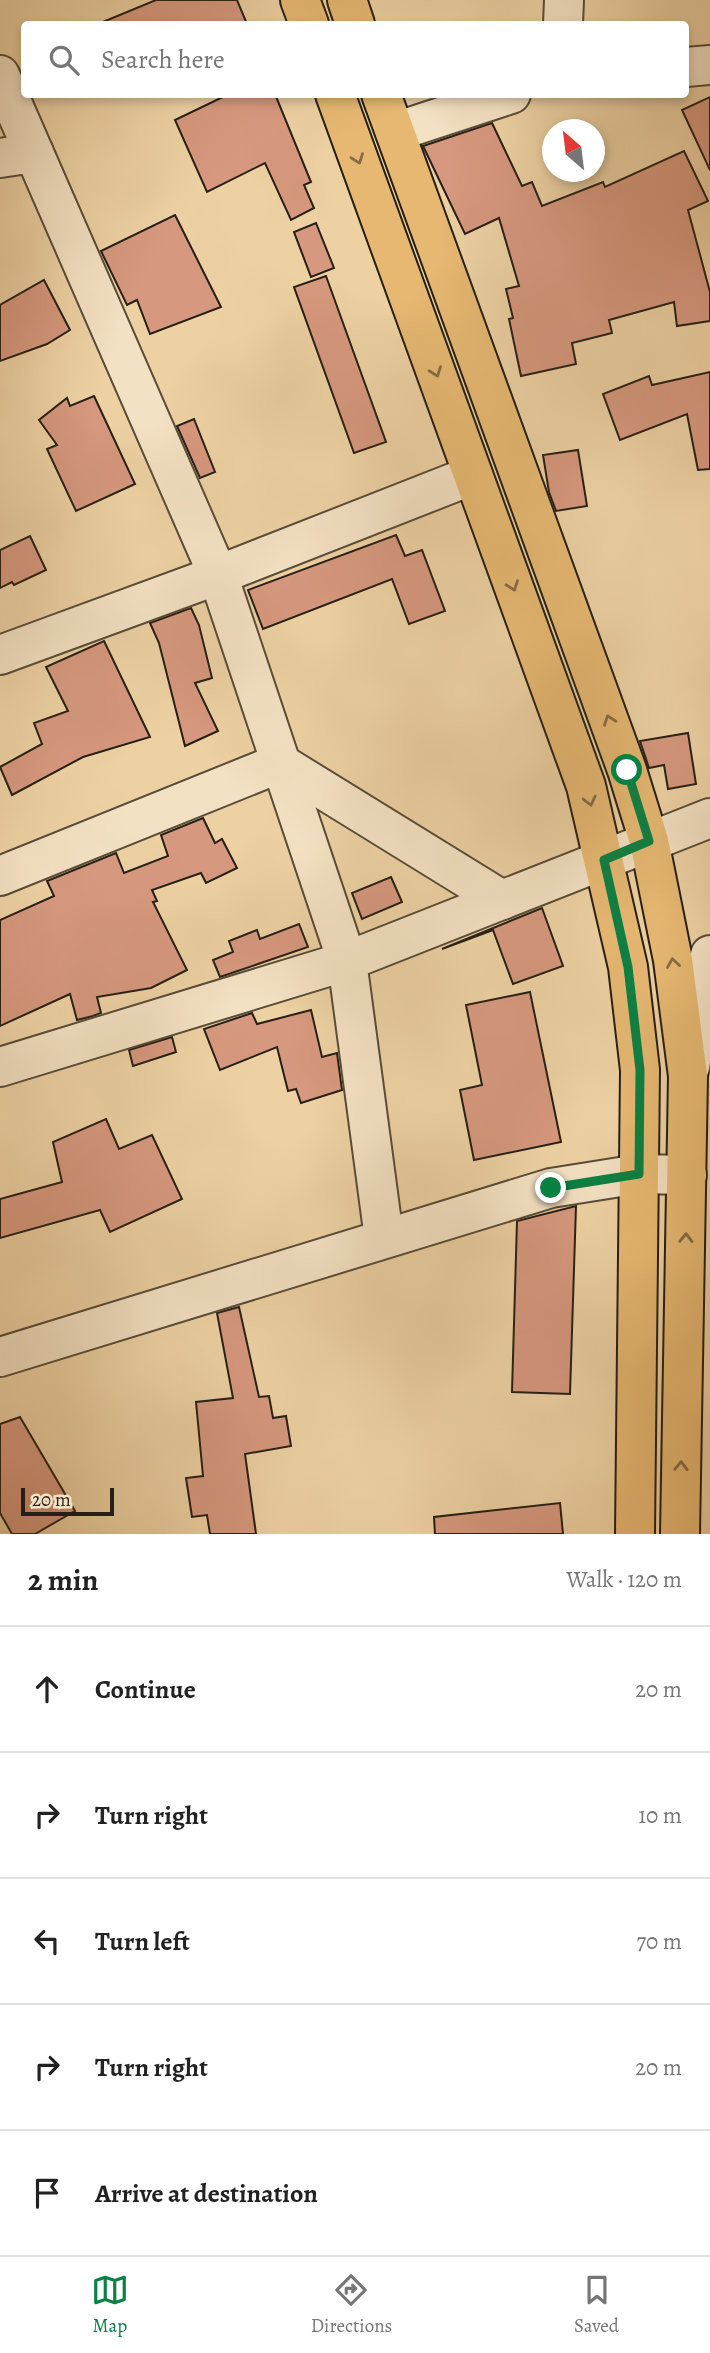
<!DOCTYPE html>
<html lang="en">
<head>
<meta charset="utf-8">
<style>
  body { margin:0; font-family:Alegreya,serif; background:#f6f6f6; color:#222 }
  .compass { position:absolute; left:542px; top:119px; width:63px; height:63px; border-radius:50%; background:#fff; box-shadow:0 4px 10px #0003; rotate:332deg }
  .scale { position:absolute; left:21px; bottom:18px; width:93px; box-sizing:border-box; padding-left:7px; border:4px solid #261f15; border-top:0; font-size:19px; line-height:24px; white-space:nowrap; color:#261f15; -webkit-text-stroke:5px #f3e1c3; paint-order:stroke }
  .stop { position:absolute; width:21px; height:21px; margin:-16px; border:5px solid #0b8043; border-radius:50%; background:#fff }
  .stop.end { background:#0b8043; border-color:#fff; box-shadow:0 2px 7px #0008 }
  .list { margin:0; padding:0; list-style:none }
  h2 { display:flex; justify-content:space-between; align-items:center; height:91px; margin:0; padding:0 28px; font-size:30px }
  h2 small { font-size:23px; font-weight:400; color:#767676 }
  .list li { display:grid; grid-template-columns:46px 1fr auto; gap:21px; align-items:center; box-sizing:border-box; height:126px; padding:0 28px; border-top:2px solid #e0e0e0 }
  .list b { display:block; font-size:26px; white-space:nowrap }
  .list em { font-size:23px; font-style:normal; color:#767676 }
  .icon { flex:none; width:38px; height:38px; fill:none; stroke:currentColor; stroke-width:2; stroke-linecap:round; stroke-linejoin:round }
  .map { position:relative; flex:none; width:710px; height:1534px; overflow:hidden }
  .search { position:absolute; background:#fff; box-shadow:0 4px 10px #0003; left:21px; right:21px; top:21px; height:77px; display:flex; align-items:center; gap:18px; box-sizing:border-box; padding:0 24px; border-radius:7px; color:#767676; font-size:26px }
  .sheet { height:721px; background:#fff }
  nav { display:flex; justify-content:space-around; align-items:center; box-sizing:border-box; height:98px; border-top:2px solid #e0e0e0; background:#fff; font-size:19px; color:#767676 }
  nav a { display:grid; justify-items:center; gap:4px }
  nav .on { color:#0b8043 }
  .map>svg:first-child { display:block }
</style>
</head>
<body>
<div class="map">
<svg width="710" height="1534" viewBox="0 0 710 1534">
  <rect width="100%" height="100%" fill="#edd1a3"/>
  <filter id="stains"><feTurbulence type="fractalNoise" baseFrequency=".00286" numOctaves="4"/><feColorMatrix values="0 0 0 0 .2 0 0 0 0 .09 0 0 0 0 .02 0 0 0 .5 -.17"/></filter>
  <radialGradient id="worn" r=".72"><stop offset=".6" stop-color="#630" stop-opacity="0"/><stop offset="1" stop-color="#630" stop-opacity=".3"/></radialGradient>
  <g fill="#d6987e" stroke="#261f15" stroke-width="2">
    <path d="M156,0H237L247,24H98Z"/>
    <path d="M229,94H275L311,182L304,185L314,208L291,220L265,163L207,192L175,120Z"/>
    <path d="M710,97V170L682,110Z"/>
    <path d="M492,123L522,186L532,182L542,206L603,182L605,187L684,151L708,201L688,210L710,292V321L677,326L674,302L609,320L612,333L572,343L576,364L521,376L509,319L513,318L506,289L519,286L499,218L465,234L423,146Z"/>
    <path d="M175,215L221,307L150,334L137,300L127,305L101,251Z"/>
    <path d="M316,223L334,268L311,277L294,232Z"/>
    <path d="M326,276L386,442L354,453L294,287Z"/>
    <path d="M44,280L70,330L47,344L0,361V305Z"/>
    <path d="M710,372V469L698,470L687,414L620,440L603,394L649,376L652,385Z"/>
    <path d="M94,396L135,484L76,511L47,449L57,445L39,420L67,398L70,406Z"/>
    <path d="M194,419L215,472L200,478L177,426Z"/>
    <path d="M578,450L587,506L556,511L549,492L543,455Z"/>
    <path d="M396,535L405,556L422,550L445,611L409,624L392,579L263,629L248,590Z"/>
    <path d="M30,536L46,570L14,585L12,582L0,588V550Z"/>
    <path d="M191,608L199,625L212,678L195,683L218,731L185,746L159,643L150,623Z"/>
    <path d="M104,641L150,737L83,757L12,795L0,767L42,744L34,723L68,711L46,667Z"/>
    <path d="M688,733L696,784L668,789L664,765L649,768L640,741Z"/>
    <path d="M203,818L215,843L222,839L237,868L206,883L201,873L152,890L157,901L153,902L187,970L151,988L97,997L101,1013L93,1016L77,1020L70,994L0,1026V920L54,896L47,881L116,853L124,873L168,856L161,835Z"/>
    <path d="M391,877L402,902L362,919L352,893Z"/>
    <path d="M542,908L563,966L513,984L493,930L442,949Z"/>
    <path d="M299,924L308,947L220,977L213,960L233,952L229,941L257,930L260,939Z"/>
    <path d="M530,992L561,1142L474,1160L460,1090L482,1085L466,1005Z"/>
    <path d="M311,1010L322,1057L337,1053L342,1090L301,1103L296,1089L288,1091L277,1047L220,1070L204,1029L252,1013L257,1024Z"/>
    <path d="M172,1037L176,1052L133,1066L129,1050Z"/>
    <path d="M106,1119L119,1149L152,1135L182,1199L110,1232L100,1210L0,1238V1199L62,1182L53,1142Z"/>
    <path d="M576,1206L570,1394L512,1392L517,1221Z"/>
    <path d="M239,1307L259,1397L269,1396L273,1418L286,1416L291,1446L245,1454L256,1534H210L207,1515L192,1517L186,1478L203,1476L196,1402L233,1398L217,1313Z"/>
    <path d="M20,1417L75,1511L35,1534H12L0,1513V1424Z"/>
    <path d="M560,1503L563,1534H435L434,1517Z"/>
  </g>
  <g fill="none" stroke-linecap="round" stroke-linejoin="round">
    <defs>
      <g id="minor">
        <path d="M563,24L564,0"/>
        <path d="M686,67L710,65"/>
        <path d="M0,75L218,575L347,961L384,1238"/>
        <path d="M395,132L511,94"/>
        <path d="M0,158L34,153"/>
        <path d="M0,655L218,575L473,475"/>
        <path d="M0,876L280,763L502,900"/>
        <path d="M0,1067L347,961L710,818"/>
        <path d="M690,1067L710,955"/>
        <path d="M0,1357L551,1188L639,1174L687,1175"/>
      </g>
      <g id="major">
        <path d="M300,0L309,24"/>
        <path d="M347,0L355,24"/>
        <path d="M335,94L586,786L628,967L640,1070L635,1534"/>
        <path d="M381,94L627,770L649,841L673,960L688,1076L680,1534"/>
      </g>
    </defs>
    <use href="#minor" stroke="#584c38" stroke-width="42"/>
    <use href="#major" stroke="#261f15" stroke-width="42"/>
    <use href="#minor" stroke="#f3e1c3" stroke-width="38"/>
    <use href="#major" stroke="#e6b872" stroke-width="38"/>
  </g>
  <defs><path id="oneway-chevron" d="M-2-3.5L2.5 0L-2 3.5" fill="none" stroke-width="1.6" stroke-linecap="round" stroke-linejoin="round" transform="scale(1.75)"/></defs>
  <g stroke="#866c44">
    <use href="#oneway-chevron" transform="translate(358 159) rotate(70)"/>
    <use href="#oneway-chevron" transform="translate(436 372) rotate(70)"/>
    <use href="#oneway-chevron" transform="translate(513 586) rotate(70)"/>
    <use href="#oneway-chevron" transform="translate(609 720) rotate(-110)"/>
    <use href="#oneway-chevron" transform="translate(590 801) rotate(76)"/>
    <use href="#oneway-chevron" transform="translate(673 963) rotate(-99)"/>
    <use href="#oneway-chevron" transform="translate(686 1238) rotate(-89)"/>
    <use href="#oneway-chevron" transform="translate(681 1466) rotate(-89)"/>
  </g>
  <g fill="none" stroke-linecap="round" stroke-linejoin="round">
    <path stroke="#0b8043" stroke-width="9" d="M551,1188L639,1174L640,1070L628,967L604,860L649,841L627,770"/>
  </g>
  <rect width="100%" height="100%" filter="url(#stains)"/>
  <rect width="100%" height="100%" fill="url(#worn)"/>
</svg>
<svg class="compass" viewBox="-18 -18 36 36"><path d="M0-13l5 13h-10z" fill="#e53935"/><path d="M0 13l5-13h-10z" fill="#767676"/></svg>
<div class="scale">20 m</div>
<div class="stop" style="left:627px;top:770px"></div>
<div class="stop end" style="left:551px;top:1188px"></div>
<div class="search"><svg class="icon" aria-label="search" viewBox="0 0 24 24"><circle cx="10" cy="10" r="6"/><path d="M15 15l6 6"/></svg>Search here</div>
</div>
<section class="sheet">
<h2>2 min<small>Walk · 120 m</small></h2>
<ul class="list">
<li><svg class="icon" aria-label="ahead" viewBox="0 0 24 24"><path d="M12 20V5M6 11l6-6 6 6"/></svg><div><b>Continue</b></div><em>20 m</em></li>
<li><svg class="icon" aria-label="right" viewBox="0 0 24 24"><path d="M7 20v-9h11M14 6l5 5-5 5"/></svg><div><b>Turn right</b></div><em>10 m</em></li>
<li><svg class="icon" aria-label="left" viewBox="0 0 24 24"><path d="M17 20v-9H6M10 6l-5 5 5 5"/></svg><div><b>Turn left</b></div><em>70 m</em></li>
<li><svg class="icon" aria-label="right" viewBox="0 0 24 24"><path d="M7 20v-9h11M14 6l5 5-5 5"/></svg><div><b>Turn right</b></div><em>20 m</em></li>
<li><svg class="icon" aria-label="arrive" viewBox="0 0 24 24"><path d="M6 21V4h12l-3 4 3 4H6"/></svg><div><b>Arrive at destination</b></div></li>
</ul>
</section>
<nav>
<a class="on"><svg class="icon" aria-label="map" viewBox="0 0 24 24"><path d="M3 6l6-2 6 2 6-2v14l-6 2-6-2-6 2zM9 4v14M15 6v14"/></svg>Map</a>
<a><svg class="icon" aria-label="directions" viewBox="0 0 24 24"><path d="M12 3l9 9-9 9-9-9zM9 14v-3h6M13 9l2 2-2 2"/></svg>Directions</a>
<a><svg class="icon" aria-label="saved" viewBox="0 0 24 24"><path d="M7 4h10v16l-5-4-5 4z"/></svg>Saved</a>
</nav>
</body>
</html>
